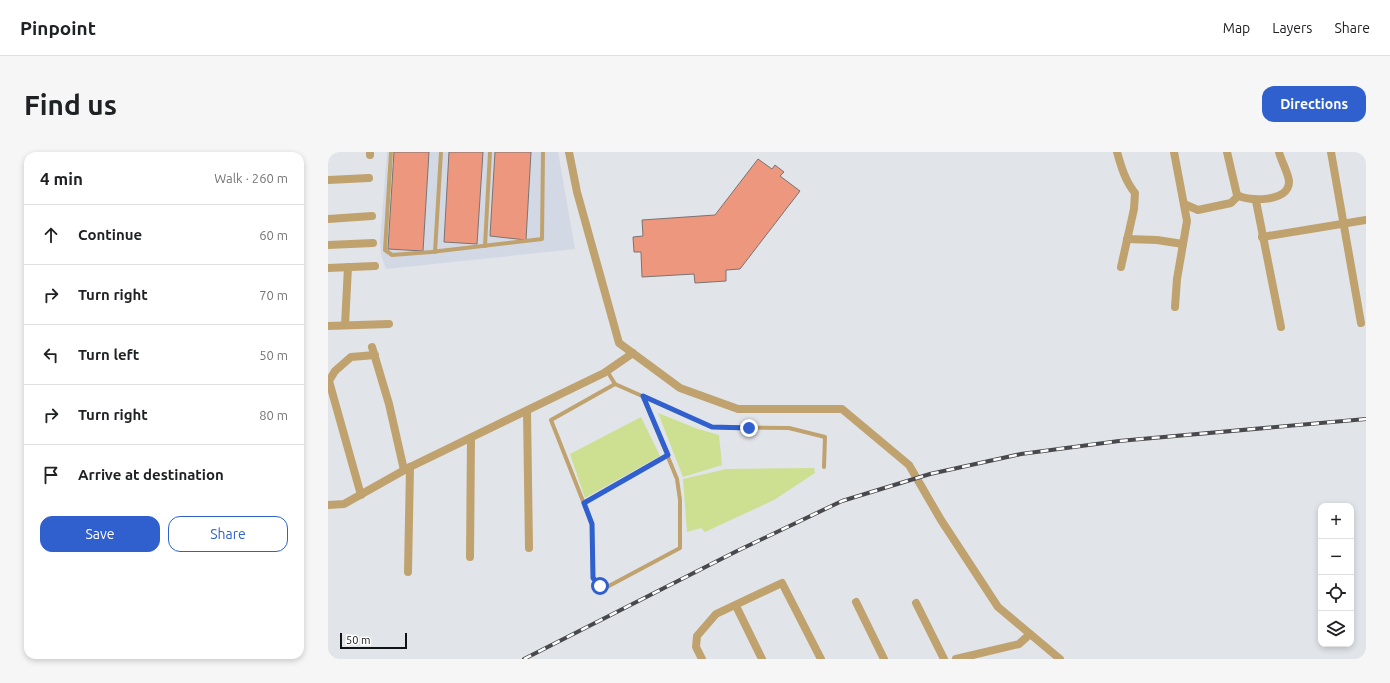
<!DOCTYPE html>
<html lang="en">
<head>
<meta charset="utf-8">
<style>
  body { margin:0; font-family:Ubuntu,sans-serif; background:#f6f6f6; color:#202124 }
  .controls { position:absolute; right:12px; bottom:12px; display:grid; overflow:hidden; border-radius:8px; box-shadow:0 2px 6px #0003 }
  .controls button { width:36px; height:36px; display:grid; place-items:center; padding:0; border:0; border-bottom:1px solid #e0e0e0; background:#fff; color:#202124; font:20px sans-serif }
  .scale { position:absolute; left:12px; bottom:10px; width:67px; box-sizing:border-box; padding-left:4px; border:2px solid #121315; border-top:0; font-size:11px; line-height:14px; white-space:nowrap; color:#121315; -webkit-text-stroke:3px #fff; paint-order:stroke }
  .stop { position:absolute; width:12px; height:12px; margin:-9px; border:3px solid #305fce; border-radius:50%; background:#fff }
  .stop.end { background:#305fce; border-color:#fff; box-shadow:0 1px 4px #0008 }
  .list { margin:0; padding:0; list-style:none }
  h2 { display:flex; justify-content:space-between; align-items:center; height:52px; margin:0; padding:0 16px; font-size:17px }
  h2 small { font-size:13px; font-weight:400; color:#757577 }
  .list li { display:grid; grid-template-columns:26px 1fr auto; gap:12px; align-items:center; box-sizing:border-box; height:60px; padding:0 16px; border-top:1px solid #e0e0e0 }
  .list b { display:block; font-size:15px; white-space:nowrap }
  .list em { font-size:13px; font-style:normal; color:#757577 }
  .actions { display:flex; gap:8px; padding:12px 16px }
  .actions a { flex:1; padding:9px 0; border:1px solid #305fce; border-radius:12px; text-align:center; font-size:14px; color:#305fce }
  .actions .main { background:#305fce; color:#fff }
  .icon { flex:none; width:22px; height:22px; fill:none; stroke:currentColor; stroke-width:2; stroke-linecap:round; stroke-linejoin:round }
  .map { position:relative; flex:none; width:1038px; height:507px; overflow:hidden; border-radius:12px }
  header { display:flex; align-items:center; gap:24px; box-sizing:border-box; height:56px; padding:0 20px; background:#fff; border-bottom:1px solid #e0e0e0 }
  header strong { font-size:19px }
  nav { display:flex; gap:22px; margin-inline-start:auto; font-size:14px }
  .intro { display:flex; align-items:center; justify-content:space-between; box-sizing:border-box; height:96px; padding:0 24px }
  h1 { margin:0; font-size:28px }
  .button { padding:10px 18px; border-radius:12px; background:#305fce; color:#fff; font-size:14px; font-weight:700 }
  main { display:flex; gap:24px; padding:0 24px }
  aside { flex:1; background:#fff; border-radius:12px; box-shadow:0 2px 6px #0003 }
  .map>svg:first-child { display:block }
</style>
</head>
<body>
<header>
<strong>Pinpoint</strong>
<nav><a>Map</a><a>Layers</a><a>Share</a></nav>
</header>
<div class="intro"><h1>Find us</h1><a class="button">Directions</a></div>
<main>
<aside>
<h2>4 min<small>Walk · 260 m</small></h2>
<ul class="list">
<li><svg class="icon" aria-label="ahead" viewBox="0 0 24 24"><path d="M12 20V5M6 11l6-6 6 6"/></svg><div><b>Continue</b></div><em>60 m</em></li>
<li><svg class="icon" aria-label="right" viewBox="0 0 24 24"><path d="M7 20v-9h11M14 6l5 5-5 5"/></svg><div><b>Turn right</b></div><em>70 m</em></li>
<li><svg class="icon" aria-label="left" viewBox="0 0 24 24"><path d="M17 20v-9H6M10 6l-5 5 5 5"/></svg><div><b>Turn left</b></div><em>50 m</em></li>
<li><svg class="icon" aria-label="right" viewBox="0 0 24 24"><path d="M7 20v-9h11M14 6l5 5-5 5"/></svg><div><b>Turn right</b></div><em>80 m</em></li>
<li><svg class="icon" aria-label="arrive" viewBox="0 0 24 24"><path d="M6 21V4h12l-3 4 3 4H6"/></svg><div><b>Arrive at destination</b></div></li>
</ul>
<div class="actions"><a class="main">Save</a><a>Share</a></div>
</aside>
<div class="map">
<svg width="1038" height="507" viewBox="0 0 1038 507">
  <rect width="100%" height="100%" fill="#e1e4e8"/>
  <path fill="#d2d9e4" d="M59,0H230L247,97L58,117L53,103L52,90Z"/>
  <g fill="#cde092">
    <path d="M330,261L370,277L391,283L394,313L355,325Z"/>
    <path d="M313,265L332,304L257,346L242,302Z"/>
    <path d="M486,316L487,321L446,348L377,380L373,376L359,380L355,327L398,317Z"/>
  </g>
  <g fill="#ed987e" stroke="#797372">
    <path d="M66,0H101L95,99L60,97Z"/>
    <path d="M121,0H155L149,92L116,90Z"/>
    <path d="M167,0H203L198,88L162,84Z"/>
    <path d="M430,7L444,17L447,13L456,20L452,24L472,39L412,117L398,118V129L367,131L366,122L314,125L313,100H306L305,85L315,84L314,68L387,63Z"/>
  </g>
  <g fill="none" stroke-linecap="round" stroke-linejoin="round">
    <g stroke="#c0a26f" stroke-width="4">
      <path d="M63,0L57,98L64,103L103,100L214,87L215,0"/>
      <path d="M157,94L162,0"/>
      <path d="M107,100L113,0"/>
      <path d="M279,219L287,232L384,275L461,276L497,285L496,315"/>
      <path d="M287,232L223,268L264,372L265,425L272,434L279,435L352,396V348L349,327L315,244"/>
      <path d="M256,351L340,303"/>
    </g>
    <g stroke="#c0a26f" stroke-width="8">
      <path d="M241,0L249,40L291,191L352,236L410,257H514L581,313L613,368L670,455L732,507"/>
      <path d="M789,0C793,14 797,29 807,41L806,57L793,115"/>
      <path d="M846,0L859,69L849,127L847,155"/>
      <path d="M899,0L909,43C921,50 961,50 961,30C961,22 953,9 951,0"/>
      <path d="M1003,0L1033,171"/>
      <path d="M42,3V0"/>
      <path d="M0,28L41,26"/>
      <path d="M928,49L953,175"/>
      <path d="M856,52L870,58L903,51L910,44"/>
      <path d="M0,67L44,64"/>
      <path d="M934,85L1038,68"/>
      <path d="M799,87L829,88L855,92"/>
      <path d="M0,93L45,91"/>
      <path d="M0,116L47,114"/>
      <path d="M17,173L20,115"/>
      <path d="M0,174L61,172"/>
      <path d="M44,195L61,252L76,318"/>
      <path d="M199,259L201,396"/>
      <path d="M33,343L1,229L7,219L23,205L47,203"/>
      <path d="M0,353L16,352L80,316L276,221L305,201"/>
      <path d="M142,405L143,286"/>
      <path d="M80,420L82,315"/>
      <path d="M528,450L556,507"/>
      <path d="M588,451L616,507"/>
      <path d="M408,454L434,507"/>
      <path d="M374,507L368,495L369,484L388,462L454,431L493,507"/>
      <path d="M628,507L691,492L702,482"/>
    </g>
    <defs>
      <path id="rail" d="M196,507L409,399L514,349L602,322L693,302L791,289L1038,267"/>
    </defs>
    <use href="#rail" stroke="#48494c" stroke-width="4"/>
    <use href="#rail" stroke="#fff" stroke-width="2.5" stroke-dasharray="8" stroke-linecap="butt"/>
  </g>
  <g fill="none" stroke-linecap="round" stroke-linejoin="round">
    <path stroke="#305fce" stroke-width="5" d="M272,434L265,426L264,372L256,351L340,303L315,244L384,275L421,276"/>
  </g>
</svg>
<div class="controls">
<button>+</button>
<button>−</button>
<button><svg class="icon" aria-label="locate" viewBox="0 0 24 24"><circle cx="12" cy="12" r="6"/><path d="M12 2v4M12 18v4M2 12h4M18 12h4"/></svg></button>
<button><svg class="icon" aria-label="layers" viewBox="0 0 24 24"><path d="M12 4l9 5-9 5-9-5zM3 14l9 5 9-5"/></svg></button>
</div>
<div class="scale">50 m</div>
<div class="stop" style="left:272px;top:434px"></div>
<div class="stop end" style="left:421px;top:276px"></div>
</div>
</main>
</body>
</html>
